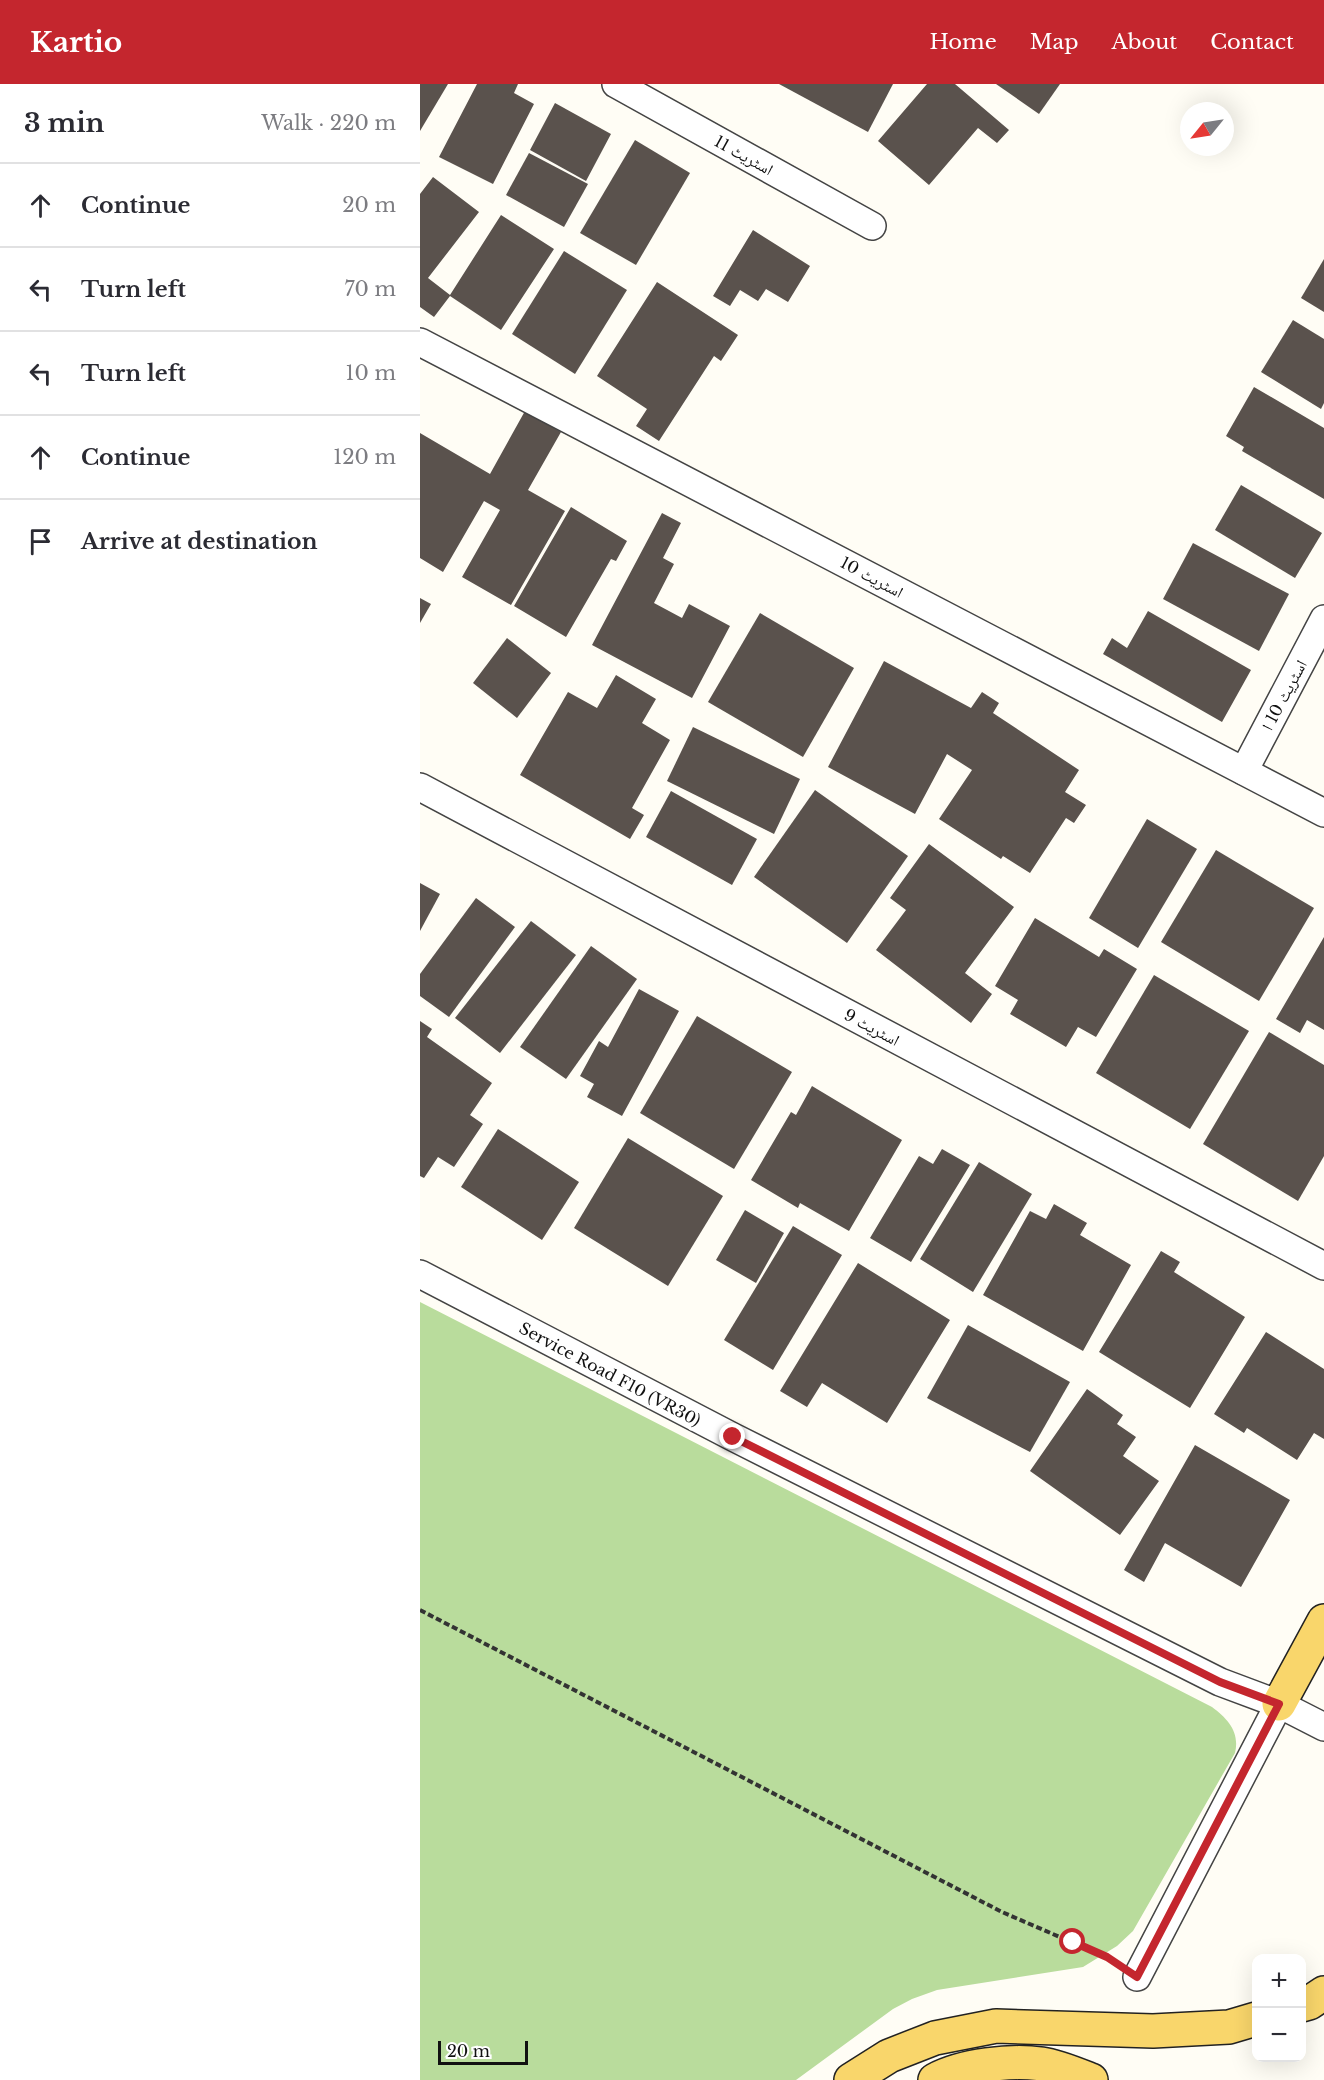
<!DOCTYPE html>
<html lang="en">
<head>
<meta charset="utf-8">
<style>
  body { margin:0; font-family:"Libre Baskerville","Noto Naskh Arabic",serif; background:#f7f7f7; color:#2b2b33 }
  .controls { position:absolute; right:18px; bottom:18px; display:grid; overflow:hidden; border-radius:12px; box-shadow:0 6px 24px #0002 }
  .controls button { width:54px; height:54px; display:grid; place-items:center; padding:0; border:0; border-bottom:2px solid #e1e1e2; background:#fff; color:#2b2b33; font:30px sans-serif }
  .compass { position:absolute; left:760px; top:18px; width:54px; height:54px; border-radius:50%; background:#fff; box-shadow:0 6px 24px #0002; rotate:240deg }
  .scale { position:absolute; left:18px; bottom:15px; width:90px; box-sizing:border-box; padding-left:6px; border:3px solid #111; border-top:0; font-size:16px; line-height:21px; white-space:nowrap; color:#111; -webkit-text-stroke:4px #fff; paint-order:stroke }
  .stop { position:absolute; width:18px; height:18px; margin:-14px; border:4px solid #c4262e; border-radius:50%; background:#fff }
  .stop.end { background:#c4262e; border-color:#fff; box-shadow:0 2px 6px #0008 }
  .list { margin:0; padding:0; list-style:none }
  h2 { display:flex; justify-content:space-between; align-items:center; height:78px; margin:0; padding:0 24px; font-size:26px }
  h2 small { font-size:20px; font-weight:400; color:#7c7c81 }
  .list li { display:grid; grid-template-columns:39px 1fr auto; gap:18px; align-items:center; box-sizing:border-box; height:84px; padding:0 24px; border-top:2px solid #e1e1e2 }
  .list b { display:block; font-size:22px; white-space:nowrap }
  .list em { font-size:20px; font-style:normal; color:#7c7c81 }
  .icon { flex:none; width:33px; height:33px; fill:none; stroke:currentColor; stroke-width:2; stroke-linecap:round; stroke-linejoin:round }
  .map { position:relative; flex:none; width:904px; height:1996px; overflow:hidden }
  header { display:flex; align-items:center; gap:36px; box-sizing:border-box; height:84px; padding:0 30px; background:#c4262e; color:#fff }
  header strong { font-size:28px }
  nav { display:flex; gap:33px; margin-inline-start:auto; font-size:21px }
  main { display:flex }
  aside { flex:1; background:#fff }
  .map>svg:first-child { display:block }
</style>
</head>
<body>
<header>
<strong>Kartio</strong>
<nav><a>Home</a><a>Map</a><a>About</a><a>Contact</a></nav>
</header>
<main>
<aside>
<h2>3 min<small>Walk · 220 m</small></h2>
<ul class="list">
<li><svg class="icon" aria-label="ahead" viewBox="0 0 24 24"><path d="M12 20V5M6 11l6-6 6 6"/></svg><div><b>Continue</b></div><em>20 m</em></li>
<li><svg class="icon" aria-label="left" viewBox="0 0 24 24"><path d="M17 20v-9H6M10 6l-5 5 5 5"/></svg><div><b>Turn left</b></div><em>70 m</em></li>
<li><svg class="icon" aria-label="left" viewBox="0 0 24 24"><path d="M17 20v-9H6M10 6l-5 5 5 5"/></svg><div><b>Turn left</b></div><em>10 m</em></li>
<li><svg class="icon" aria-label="ahead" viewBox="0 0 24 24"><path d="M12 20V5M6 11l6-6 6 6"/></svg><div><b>Continue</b></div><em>120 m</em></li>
<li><svg class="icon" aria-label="arrive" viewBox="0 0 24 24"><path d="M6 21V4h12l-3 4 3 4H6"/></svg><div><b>Arrive at destination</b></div></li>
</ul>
</aside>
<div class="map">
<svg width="904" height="1996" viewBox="0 0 904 1996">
  <rect width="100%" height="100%" fill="#fffdf5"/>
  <path fill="#b9dc9c" d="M0,1218L792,1623C808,1635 820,1648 815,1669L713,1847L697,1862L663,1883L517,1906L492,1915L473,1925L376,1996H0Z"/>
  <g fill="#5a524d">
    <path d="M0,0H28L0,47Z"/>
    <path d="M57,0H98L94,9L114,20L73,100L19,73Z"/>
    <path d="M359,0H473L448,48Z"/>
    <path d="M507,0H535L589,46L577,59L558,44L509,101L458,57Z"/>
    <path d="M576,0H640L619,30Z"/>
    <path d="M135,19L191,50L166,97L110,66Z"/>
    <path d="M215,56L270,89L216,181L160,149Z"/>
    <path d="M109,69L168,100L144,143L86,111Z"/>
    <path d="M13,93L59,128L8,194L30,211L81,131L134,165L81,246L30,212L14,233L0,223V110Z"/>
    <path d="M333,146L390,182L368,218L346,205L338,217L320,206L310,222L293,212Z"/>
    <path d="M144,167L207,206L155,290L92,250Z"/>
    <path d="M904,175V228L881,214Z"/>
    <path d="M237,198L318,251L301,277L294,272L239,357L216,342L227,325L177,292Z"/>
    <path d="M873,236L904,255V319L901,325L841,288Z"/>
    <path d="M834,303L904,344V415L822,367L824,363L806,352Z"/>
    <path d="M105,327L141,348L108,406L145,427L91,521L42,493L80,426L64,417L23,488L0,474V349L70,390Z"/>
    <path d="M821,401L902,449L875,494L795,446Z"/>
    <path d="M151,423L207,457L196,477L191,475L146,553L94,522Z"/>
    <path d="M242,429L261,439L243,474L254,480L234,519L262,534L269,520L310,542L272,614L172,561Z"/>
    <path d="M773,459L869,510L839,567L743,515Z"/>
    <path d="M0,514L11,520L0,539Z"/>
    <path d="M728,527L831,586L802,638L683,570L692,554L707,564Z"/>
    <path d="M340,529L434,584L383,673L288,618Z"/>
    <path d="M87,554L131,589L97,634L53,599Z"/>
    <path d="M464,577L551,624L562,608L579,619L573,629L659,686L645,708L666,721L654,739L646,734L610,789L583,772L581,775L519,735L552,686L527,670L495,730L408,683Z"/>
    <path d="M196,591L236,615L222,639L250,656L212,724L224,731L210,755L100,691L148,608L177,624Z"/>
    <path d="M273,643L380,695L354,750L247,697Z"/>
    <path d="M395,706L488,772L427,859L334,793Z"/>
    <path d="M251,707L337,755L312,801L226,753Z"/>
    <path d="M727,735L777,765L718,864L669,834Z"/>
    <path d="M509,760L594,823L545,889L572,910L551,939L456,866L486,826L470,814Z"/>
    <path d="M796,766L894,824L839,917L741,858Z"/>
    <path d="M0,799L20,810L0,847Z"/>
    <path d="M56,814L95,843L29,933L0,912V890Z"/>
    <path d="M615,834L679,873L684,865L717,885L676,953L658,943L646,963L590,930L598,916L575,902Z"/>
    <path d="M111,837L156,871L80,969L35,934Z"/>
    <path d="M904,853V946L887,936L880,949L856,935Z"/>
    <path d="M171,862L217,895L146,995L100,963Z"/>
    <path d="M734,891L829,947L770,1045L676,989Z"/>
    <path d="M219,905L259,927L202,1032L167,1013L174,1000L160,992L179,957L188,963Z"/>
    <path d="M277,932L372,988L314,1085L220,1029Z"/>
    <path d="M0,937L12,945L7,953L72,999L50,1031L63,1040L34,1083L18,1073L4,1094L0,1092Z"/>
    <path d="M849,948L904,981V1072L878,1117L783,1060Z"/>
    <path d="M392,1002L482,1056L429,1147L380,1119L378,1124L331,1096L371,1028L376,1031Z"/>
    <path d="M78,1045L159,1098L122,1156L41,1103Z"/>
    <path d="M208,1054L303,1112L248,1202L154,1144Z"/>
    <path d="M522,1065L550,1081L491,1178L450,1154L499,1072L513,1080Z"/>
    <path d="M559,1078L612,1110L553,1208L500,1175Z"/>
    <path d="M634,1120L667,1139L660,1151L711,1181L663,1267L563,1211L610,1127L626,1135Z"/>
    <path d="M325,1126L364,1149L336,1199L296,1176Z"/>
    <path d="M373,1142L422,1171L353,1286L304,1256Z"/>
    <path d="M741,1167L760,1178L754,1188L825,1233L770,1324L679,1268Z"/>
    <path d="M438,1179L530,1236L467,1339L402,1299L387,1323L360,1307Z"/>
    <path d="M548,1241L650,1298L610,1368L507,1314Z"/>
    <path d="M846,1248L904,1285V1355L894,1349L877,1376L827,1344L824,1349L794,1330Z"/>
    <path d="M667,1305L703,1331L697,1340L716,1353L703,1372L739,1397L700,1451L610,1387Z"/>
    <path d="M775,1361L870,1416L821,1503L745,1459L724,1498L704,1486Z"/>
  </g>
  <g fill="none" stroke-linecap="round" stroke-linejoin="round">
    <defs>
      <g id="street">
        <path d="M196,0L452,142"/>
        <path d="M0,258L904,729"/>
        <path d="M824,687L904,535"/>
        <path d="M0,703L904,1182"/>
        <path d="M0,1190L313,1353L800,1598L859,1620L904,1643"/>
        <path d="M717,1893L859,1620"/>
      </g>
      <g id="primary">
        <path d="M859,1620L904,1537"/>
        <path d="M882,1921L889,1919L904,1909"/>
        <path d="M431,1996L469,1972L515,1954L576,1942L733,1947L809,1943L836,1935"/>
        <path d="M515,1996C543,1981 590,1976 622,1980C637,1982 656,1990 671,1996"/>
      </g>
    </defs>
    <use href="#street" stroke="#444" stroke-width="30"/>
    <use href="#primary" stroke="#222" stroke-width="36"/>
    <path stroke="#333" stroke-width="4" stroke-dasharray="6 3" stroke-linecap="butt" d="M0,1526L582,1828L686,1873L694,1878"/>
    <use href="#street" stroke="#fff" stroke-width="27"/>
    <use href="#primary" stroke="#f9d66b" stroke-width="33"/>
  </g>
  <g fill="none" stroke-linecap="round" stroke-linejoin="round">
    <path stroke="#c4262e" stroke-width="8" d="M313,1353L800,1598L859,1620L717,1893L687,1873L653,1858"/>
  </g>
  <g text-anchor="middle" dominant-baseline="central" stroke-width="6" stroke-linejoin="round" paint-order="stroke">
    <g font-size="16" fill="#111" stroke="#fff">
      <text transform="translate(324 71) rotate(29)">اسٹریٹ 11</text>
      <text transform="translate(452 493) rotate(28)">اسٹریٹ 10</text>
      <text transform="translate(864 611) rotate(-62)">اسٹریٹ 10 ا</text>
      <text transform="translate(452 943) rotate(28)">اسٹریٹ 9</text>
      <text transform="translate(190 1290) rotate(28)">Service Road F10 (VR30)</text>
    </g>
  </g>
</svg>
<div class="controls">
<button>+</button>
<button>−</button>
</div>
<svg class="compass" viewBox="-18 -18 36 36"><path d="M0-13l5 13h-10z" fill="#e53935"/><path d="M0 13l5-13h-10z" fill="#7c7c81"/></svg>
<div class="scale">20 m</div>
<div class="stop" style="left:653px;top:1858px"></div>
<div class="stop end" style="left:313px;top:1353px"></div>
</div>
</main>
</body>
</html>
